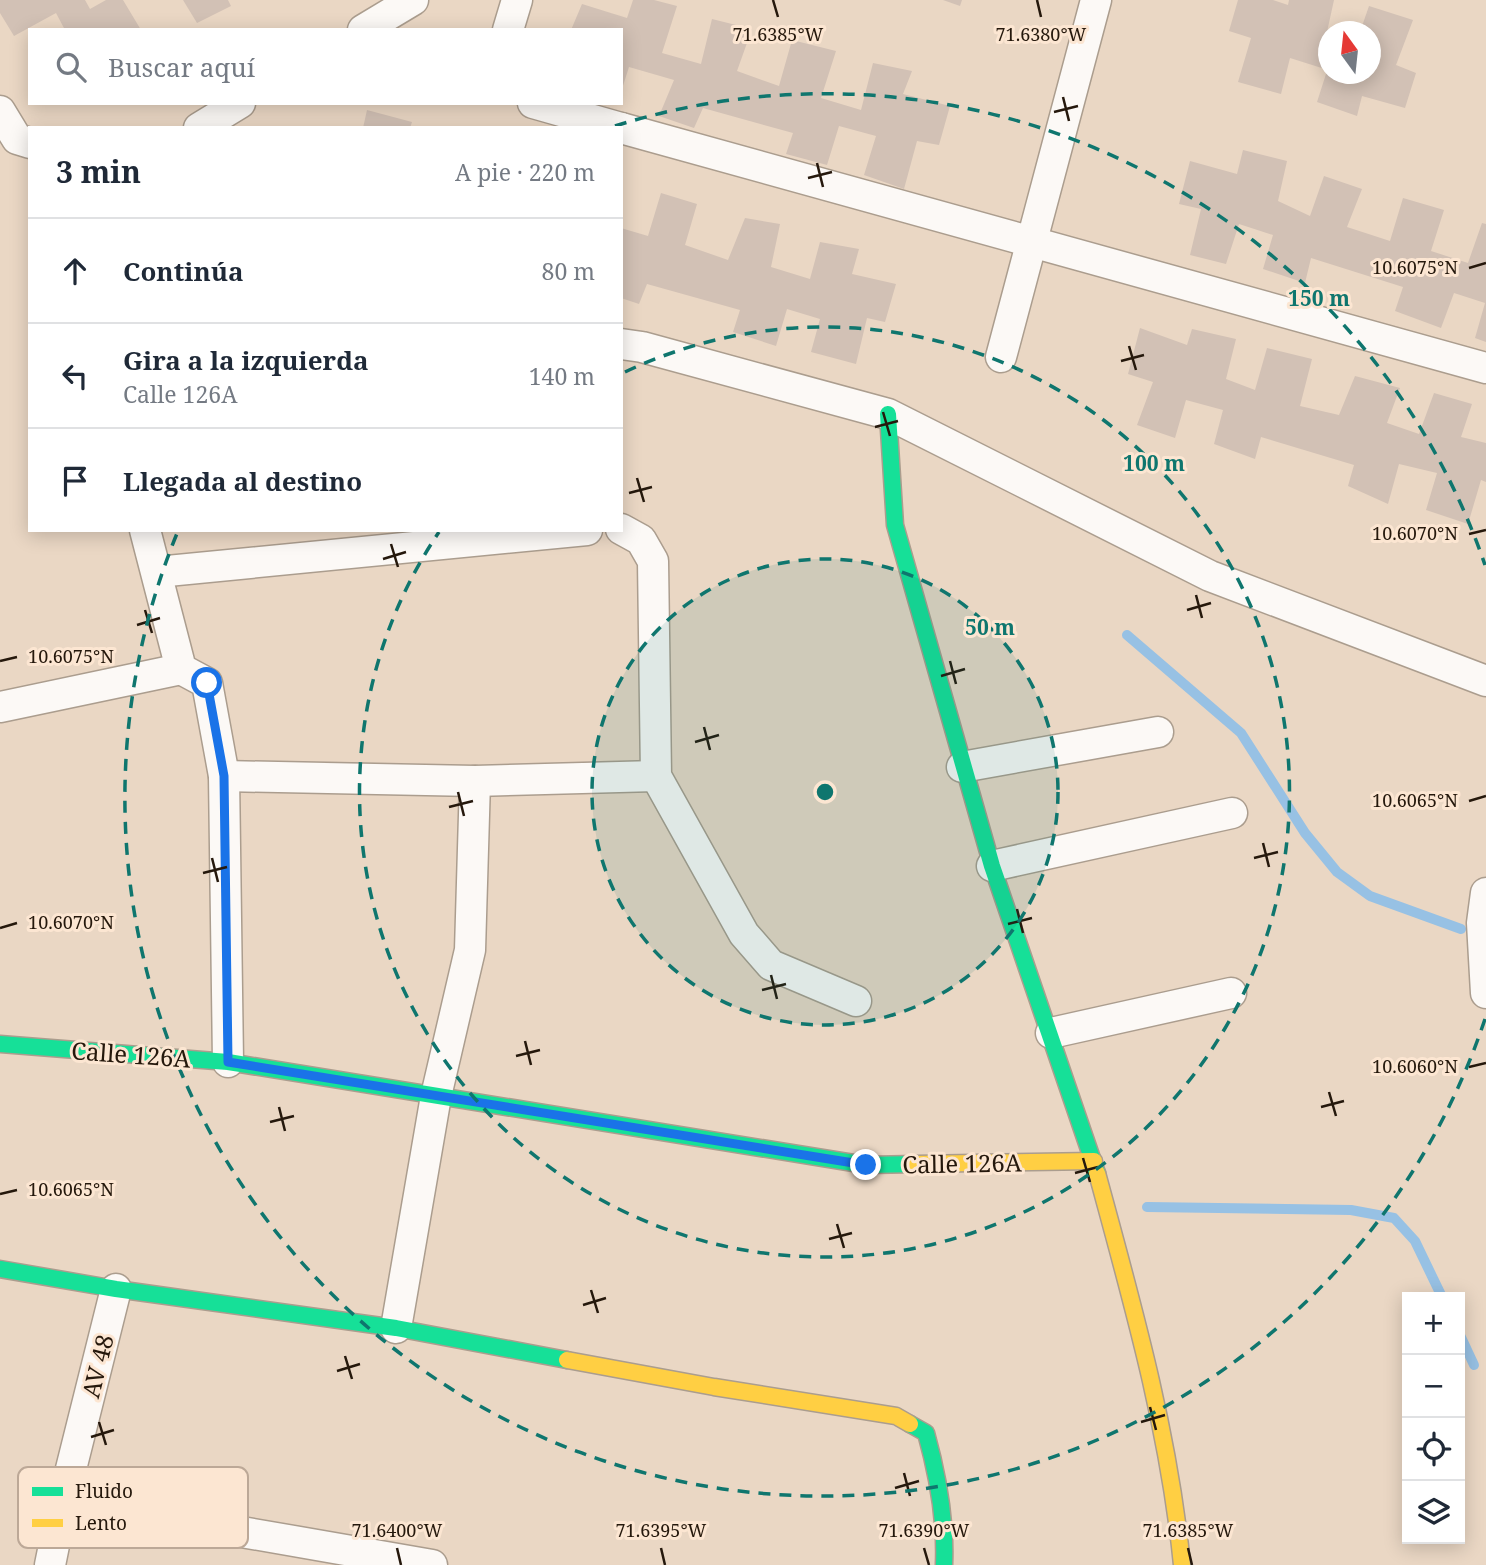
<!DOCTYPE html>
<html lang="es">
<head>
<meta charset="utf-8">
<style>
  body { margin:0; font-family:"Noto Serif",serif; background:#f2f2f3; color:#1f2937 }
  .controls { position:absolute; right:21px; bottom:21px; display:grid; overflow:hidden; border-radius:0px; box-shadow:0 4px 18px #0003 }
  .controls button { width:63px; height:63px; display:grid; place-items:center; padding:0; border:0; border-bottom:2px solid #e0e1e3; background:#fff; color:#1f2937; font:35px sans-serif }
  .compass { position:absolute; left:1318px; top:21px; width:63px; height:63px; border-radius:50%; background:#fff; box-shadow:0 4px 18px #0003; rotate:345deg }
  .stop { position:absolute; width:21px; height:21px; margin:-16px; border:5px solid #1a73e8; border-radius:50%; background:#fff }
  .stop.end { background:#1a73e8; border-color:#fff; box-shadow:0 2px 7px #0008 }
  .list { margin:0; padding:0; list-style:none }
  h2 { display:flex; justify-content:space-between; align-items:center; height:91px; margin:0; padding:0 28px; font-size:30px }
  h2 small { font-size:23px; font-weight:400; color:#747a83 }
  .list li { display:grid; grid-template-columns:46px 1fr auto; gap:21px; align-items:center; box-sizing:border-box; height:105px; padding:0 28px; border-top:2px solid #e0e1e3 }
  .list b { display:block; font-size:26px; white-space:nowrap }
  .list p { margin:0; font-size:23px; white-space:nowrap; color:#747a83 }
  .list em { font-size:23px; font-style:normal; color:#747a83 }
  .icon { flex:none; width:38px; height:38px; fill:none; stroke:currentColor; stroke-width:2; stroke-linecap:round; stroke-linejoin:round }
  .map { position:relative; flex:none; width:1486px; height:1565px; overflow:hidden }
  .search { position:absolute; background:#fff; box-shadow:0 4px 18px #0003; left:28px; top:28px; width:595px; height:77px; display:flex; align-items:center; gap:18px; box-sizing:border-box; padding:0 24px; border-radius:0px; color:#747a83; font-size:26px }
  .panel { position:absolute; background:#fff; box-shadow:0 4px 18px #0003; left:28px; top:126px; width:595px; height:406px; border-radius:0px }
  .map>svg:first-child { display:block }
</style>
</head>
<body>
<div class="map">
<svg width="1486" height="1565" viewBox="0 0 1486 1565">
  <rect width="100%" height="100%" fill="#ead7c4"/>
  <g fill="none" stroke-linecap="round" stroke-linejoin="round">
    <g stroke="#97c1e4" stroke-width="10">
      <path d="M1127,635L1241,733L1305,833L1337,872L1370,896L1461,929"/>
      <path d="M1147,1207L1351,1210L1394,1218L1415,1241L1442,1297"/>
      <path d="M1460,1335L1474,1365"/>
    </g>
  </g>
  <g fill="#d2c1b5">
    <path d="M0,0H85L90,9L106,0H123L141,30H65L56,13L14,36L0,13Z"/>
    <path d="M183,0H228L231,6L197,23Z"/>
    <path d="M633,0H654L677,6L662,53L701,64L712,19L752,29L737,71L779,86L792,40L836,51L821,98L861,110L873,63L912,71L903,94L950,106L939,145L917,141L904,189L864,175L876,136L839,126L827,165L786,154L793,133L703,108L694,128L659,116L674,80L629,67L621,92V30H571L582,4L627,18Z"/>
    <path d="M943,0H962L960,6Z"/>
    <path d="M1238,0H1273L1288,5L1289,0H1334L1327,32L1328,70L1290,58L1281,94L1238,82L1251,38L1229,31Z"/>
    <path d="M1369,6L1413,20L1396,65L1416,73L1405,108L1362,96L1357,116L1317,102L1326,74H1370V32H1360Z"/>
    <path d="M367,110L412,122L410,128H363Z"/>
    <path d="M1243,150L1287,161L1278,201L1310,216L1324,176L1362,189L1347,227L1390,241L1403,198L1444,210L1431,251L1468,263L1482,223L1486,224V342L1475,338L1485,303L1454,293L1441,328L1395,311L1403,287L1311,258L1305,283L1263,269L1273,235L1239,224L1226,264L1190,255L1201,209L1179,204L1190,161L1237,174Z"/>
    <path d="M661,193L697,204L685,245L728,260L745,218L780,224L771,267L810,279L820,242L859,249L852,274L896,284L885,322L867,318L856,364L811,352L820,319L787,309L776,346L733,332L740,310L647,284L639,304L621,298V228L648,236Z"/>
    <path d="M1140,328L1187,345L1192,329L1236,339L1226,379L1255,390L1267,348L1312,359L1300,406L1339,415L1355,376L1400,388L1387,423L1419,434L1434,393L1472,404L1461,437L1486,443V482L1481,480L1468,524L1426,510L1437,473L1399,464L1388,504L1348,486L1354,465L1261,437L1255,459L1214,444L1223,410L1186,400L1175,438L1137,425L1153,382L1128,374Z"/>
  </g>
  <g fill="none" stroke-linecap="round" stroke-linejoin="round">
    <defs>
      <g id="street">
        <path d="M363,30L413,0"/>
        <path d="M508,30L517,0"/>
        <path d="M533,103L621,128"/>
        <path d="M0,111L17,139L30,143"/>
        <path d="M199,128L240,103"/>
        <path d="M621,128L1486,368"/>
        <path d="M621,344L642,347L888,414L1210,576L1486,681"/>
        <path d="M1001,357L1096,0"/>
        <path d="M621,529L641,540L653,561L656,776L744,934L771,965L856,1001"/>
        <path d="M145,530L181,669L207,683L224,776L228,1062"/>
        <path d="M157,572L587,530"/>
        <path d="M0,707L181,669"/>
        <path d="M962,767L1158,732"/>
        <path d="M224,776L475,781L656,776"/>
        <path d="M992,866L1232,813"/>
        <path d="M1486,893L1482,923L1486,993"/>
        <path d="M1051,1033L1231,993"/>
        <path d="M396,1328L436,1096L470,950L475,781"/>
        <path d="M63,1501L432,1565"/>
        <path d="M50,1565L63,1501L116,1289"/>
      </g>
      <g id="fast">
        <path d="M888,414L895,525L992,866L1097,1173"/>
        <path d="M0,1044L228,1062L866,1165L916,1164"/>
        <path d="M0,1269L116,1289L396,1328L567,1360"/>
        <path d="M910,1424L926,1433C938,1476 946,1520 944,1565"/>
      </g>
      <g id="slow">
        <path d="M916,1164L1094,1161"/>
        <path d="M1097,1173C1132,1302 1169,1431 1182,1565"/>
        <path d="M567,1360L714,1387L896,1416L910,1424"/>
      </g>
    </defs>
    <use href="#street" stroke="#ab9d8e" stroke-width="33"/>
    <use href="#fast" stroke="#ab9d8e" stroke-width="19"/>
    <use href="#slow" stroke="#ab9d8e" stroke-width="19"/>
    <use href="#street" stroke="#fcf9f6" stroke-width="30"/>
    <use href="#fast" stroke="#16e098" stroke-width="16"/>
    <use href="#slow" stroke="#ffcf43" stroke-width="16"/>
  </g>
  <g fill="none" stroke-linecap="round" stroke-linejoin="round">
    <path stroke="#1a73e8" stroke-width="9" d="M207,683L224,776L228,1062L866,1165"/>
  </g>
  <path fill="none" stroke="#25180c" stroke-width="2.5" d="M773,0L778,17M1037,0L1041,17M1063,97L1069,121M1054,112L1078,106M817,163L823,187M808,178L832,172M1469,268L1486,263M1129,346L1136,370M1121,361L1144,355M883,412L890,436M875,427L898,421M637,478L644,502M629,493L652,487M1469,534L1486,530M391,544L398,567M383,559L406,552M1196,595L1202,618M145,610L152,633M1187,610L1211,603M137,625L160,618M0,661L17,657M950,661L956,684M941,676L965,669M704,727L710,750M695,742L719,735M458,792L464,816M1469,801L1486,796M449,807L473,801M1263,843L1269,867M212,858L218,882M1254,858L1278,852M203,873L227,867M1017,909L1023,933M1008,924L1032,918M0,928L17,923M771,975L777,999M762,990L786,984M525,1041L531,1065M516,1056L540,1050M1469,1067L1486,1063M1329,1092L1336,1116M279,1107L285,1131M1321,1107L1344,1101M270,1122L294,1116M1083,1158L1090,1182M1075,1173L1098,1167M0,1194L17,1190M837,1224L844,1248M829,1239L852,1233M591,1290L598,1313M583,1305L606,1298M345,1356L352,1379M337,1371L360,1364M1150,1407L1156,1430M99,1422L106,1445M1141,1422L1165,1415M91,1437L114,1430M904,1473L910,1496M895,1488L919,1481M397,1548L401,1565M661,1548L665,1565M924,1548L929,1565M1188,1548L1192,1565"/>
  <circle cx="825" cy="792" r="233" fill="#0f766e" fill-opacity=".12"/>
  <g fill="none" stroke="#0f766e" stroke-width="3.5" stroke-dasharray="12 9">
    <circle cx="825" cy="792" r="233"/>
    <path d="M625 372A465 465 0 1 1 439 532"/>
    <path d="M1485 1019A698 698 0 1 1 178 531M615 126A698 698 0 0 1 1485 565"/>
  </g>
  <g text-anchor="middle" dominant-baseline="central" stroke-width="6" stroke-linejoin="round" paint-order="stroke">
    <g font-size="24" fill="#25180c" stroke="#fce6d2">
      <text transform="translate(131 1054) rotate(4)">Calle 126A</text>
      <text transform="translate(962 1163) rotate(-1)">Calle 126A</text>
      <text transform="translate(97 1366) rotate(-76)">AV 48</text>
    </g>
  </g>
  <rect x="18" y="1467" width="230" height="81" rx="10" fill="#fce6d2" stroke="#bca897" stroke-width="2"/>
  <rect x="32" y="1487" width="31" height="9" fill="#16e098"/>
  <rect x="32" y="1519" width="31" height="8" fill="#ffcf43"/>
  <g font-size="19" fill="#25180c">
    <text x="75" y="1498">Fluido</text>
    <text x="75" y="1530">Lento</text>
  </g>
  <g font-size="18" text-anchor="middle" fill="#25180c" stroke="#fce6d2" stroke-width="6" stroke-linejoin="round" paint-order="stroke">
    <text x="778" y="41">71.6385°W</text>
    <text x="1041" y="41">71.6380°W</text>
    <text x="1415" y="274">10.6075°N</text>
    <text x="1415" y="540">10.6070°N</text>
    <text x="71" y="663">10.6075°N</text>
    <text x="1415" y="807">10.6065°N</text>
    <text x="71" y="929">10.6070°N</text>
    <text x="1415" y="1073">10.6060°N</text>
    <text x="71" y="1196">10.6065°N</text>
    <text x="397" y="1537">71.6400°W</text>
    <text x="661" y="1537">71.6395°W</text>
    <text x="924" y="1537">71.6390°W</text>
    <text x="1188" y="1537">71.6385°W</text>
  </g>
  <circle cx="825" cy="792" r="10" fill="#0f766e" stroke="#fce6d2" stroke-width="3.5"/>
  <g font-size="21" text-anchor="middle" font-weight="bold" fill="#0f766e" stroke="#fce6d2" stroke-width="6" stroke-linejoin="round" paint-order="stroke">
    <text x="1319" y="306">150 m</text>
    <text x="1154" y="471">100 m</text>
    <text x="990" y="635">50 m</text>
  </g>
</svg>
<div class="controls">
<button>+</button>
<button>−</button>
<button><svg class="icon" aria-label="locate" viewBox="0 0 24 24"><circle cx="12" cy="12" r="6"/><path d="M12 2v4M12 18v4M2 12h4M18 12h4"/></svg></button>
<button><svg class="icon" aria-label="layers" viewBox="0 0 24 24"><path d="M12 4l9 5-9 5-9-5zM3 14l9 5 9-5"/></svg></button>
</div>
<svg class="compass" viewBox="-18 -18 36 36"><path d="M0-13l5 13h-10z" fill="#e53935"/><path d="M0 13l5-13h-10z" fill="#747a83"/></svg>
<div class="stop" style="left:207px;top:683px"></div>
<div class="stop end" style="left:866px;top:1165px"></div>
<div class="search"><svg class="icon" aria-label="search" viewBox="0 0 24 24"><circle cx="10" cy="10" r="6"/><path d="M15 15l6 6"/></svg>Buscar aquí</div>
<section class="panel">
<h2>3 min<small>A pie · 220 m</small></h2>
<ul class="list">
<li><svg class="icon" aria-label="ahead" viewBox="0 0 24 24"><path d="M12 20V5M6 11l6-6 6 6"/></svg><div><b>Continúa</b></div><em>80 m</em></li>
<li><svg class="icon" aria-label="left" viewBox="0 0 24 24"><path d="M17 20v-9H6M10 6l-5 5 5 5"/></svg><div><b>Gira a la izquierda</b><p>Calle 126A</p></div><em>140 m</em></li>
<li><svg class="icon" aria-label="arrive" viewBox="0 0 24 24"><path d="M6 21V4h12l-3 4 3 4H6"/></svg><div><b>Llegada al destino</b></div></li>
</ul>
</section>
</div>
</body>
</html>
